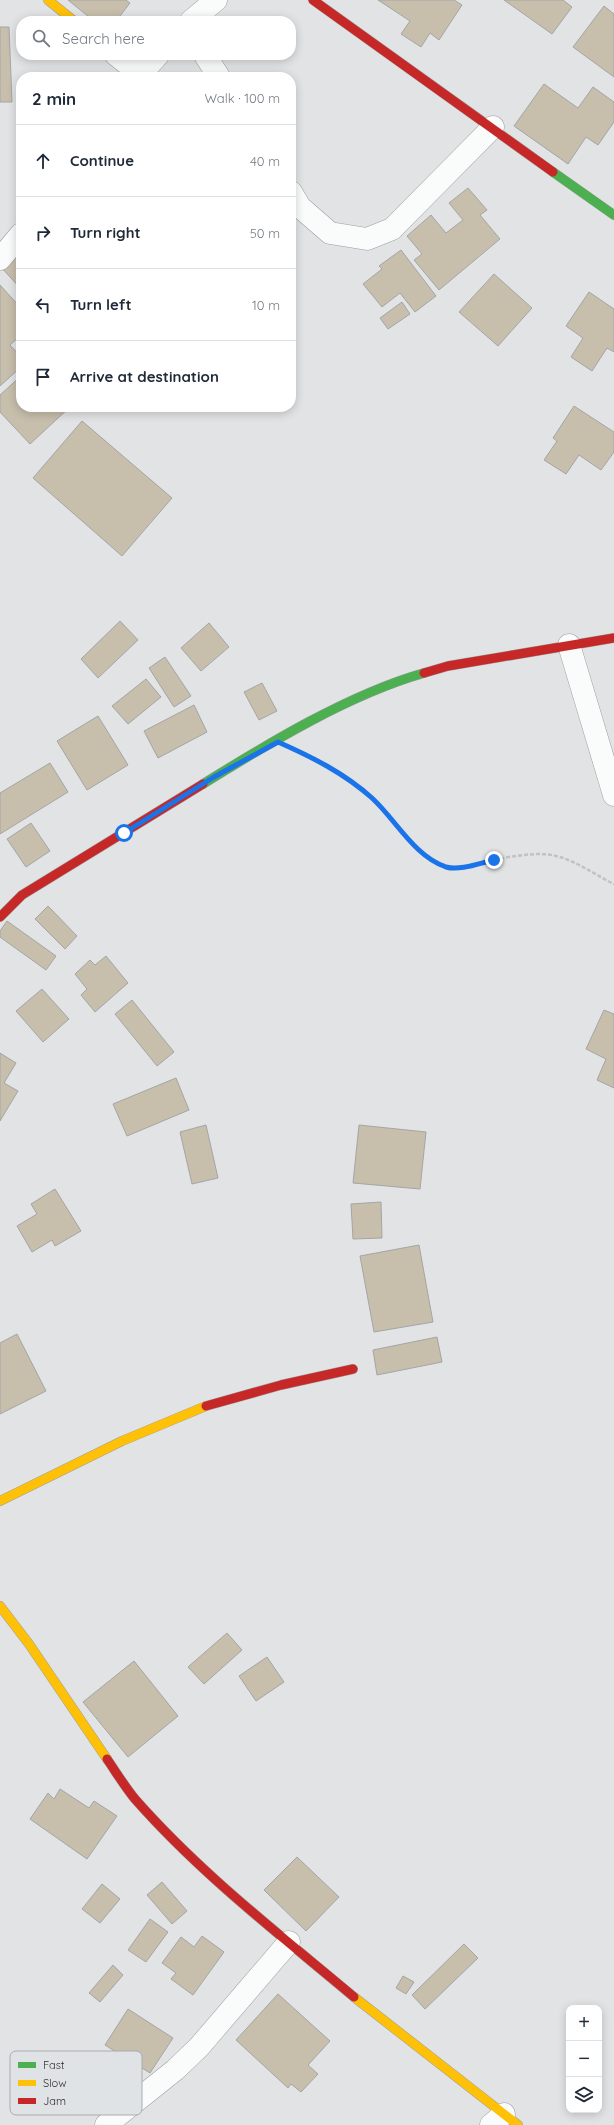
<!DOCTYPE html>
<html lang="en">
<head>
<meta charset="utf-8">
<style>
  body { margin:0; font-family:Quicksand,sans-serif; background:#f2f2f3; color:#1f2937 }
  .controls { position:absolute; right:12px; bottom:12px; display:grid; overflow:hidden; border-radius:8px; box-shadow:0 2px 10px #0003 }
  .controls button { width:36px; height:36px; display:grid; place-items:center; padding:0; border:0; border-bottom:1px solid #e0e1e3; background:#fff; color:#1f2937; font:20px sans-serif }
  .stop { position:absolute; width:12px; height:12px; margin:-9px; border:3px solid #1a73e8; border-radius:50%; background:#fff }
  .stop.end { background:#1a73e8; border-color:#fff; box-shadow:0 1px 4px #0008 }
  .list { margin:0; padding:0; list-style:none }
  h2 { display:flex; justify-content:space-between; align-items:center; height:52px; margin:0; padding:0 16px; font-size:17px }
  h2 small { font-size:13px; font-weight:400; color:#747a83 }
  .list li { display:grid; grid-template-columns:26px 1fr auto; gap:12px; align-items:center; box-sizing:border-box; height:72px; padding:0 16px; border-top:1px solid #e0e1e3 }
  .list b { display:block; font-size:15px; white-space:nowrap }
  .list em { font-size:13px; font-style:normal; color:#747a83 }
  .icon { flex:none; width:22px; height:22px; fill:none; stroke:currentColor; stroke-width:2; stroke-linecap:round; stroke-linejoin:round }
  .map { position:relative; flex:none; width:614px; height:2125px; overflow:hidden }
  .search { position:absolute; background:#fff; box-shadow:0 2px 10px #0003; left:16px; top:16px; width:280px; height:44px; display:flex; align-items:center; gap:10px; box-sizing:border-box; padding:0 14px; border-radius:16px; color:#747a83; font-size:15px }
  .panel { position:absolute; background:#fff; box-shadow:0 2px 10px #0003; left:16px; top:72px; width:280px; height:340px; border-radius:16px }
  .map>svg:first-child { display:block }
</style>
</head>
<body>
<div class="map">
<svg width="614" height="2125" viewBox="0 0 614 2125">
  <rect width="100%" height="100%" fill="#e1e3e5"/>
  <g fill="#c7beac" stroke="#a4a5a6">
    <path d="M68,0H126L130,3L116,21H94Z"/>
    <path d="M378,0H454L462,5L439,40L430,33L421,47L401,34L410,21Z"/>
    <path d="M504,0H563L572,7L552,34Z"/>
    <path d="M604,6L614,14V77L573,47Z"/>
    <path d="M0,27H9L12,102H0Z"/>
    <path d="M544,84L578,108L593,87L614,102V122L598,145L586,137L568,164L514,126Z"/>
    <path d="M468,188L487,210L480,215L500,239L439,290L414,260L422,254L407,236L431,215L446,233L463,220L449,203Z"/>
    <path d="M21,244V289L0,266Z"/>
    <path d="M401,250L436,296L415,312L400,293L382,307L363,284L382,269L379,266Z"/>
    <path d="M494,274L532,308L498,346L459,312Z"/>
    <path d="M0,285L21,308V335L10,345L21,357V367L0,386Z"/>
    <path d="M589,292L614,309V352L607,348L592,371L571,357L583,338L566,326Z"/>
    <path d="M402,302L410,314L388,329L380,318Z"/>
    <path d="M21,376V407H70L30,444L0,412V395Z"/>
    <path d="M574,406L614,432V452L601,470L579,455L566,474L544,460L557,441L553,438Z"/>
    <path d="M82,421L172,498L122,556L33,478Z"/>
    <path d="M120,621L138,640L98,678L81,659Z"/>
    <path d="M209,623L229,647L201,671L181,648Z"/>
    <path d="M165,657L191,696L174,707L149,668Z"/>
    <path d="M146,679L161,697L128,724L112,706Z"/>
    <path d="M262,683L277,711L259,720L244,692Z"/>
    <path d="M194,705L207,732L158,758L144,731Z"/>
    <path d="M98,716L128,765L87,790L57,741Z"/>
    <path d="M50,763L68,792L0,834V793Z"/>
    <path d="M31,823L50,851L26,867L7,839Z"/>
    <path d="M48,906L77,936L65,949L35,919Z"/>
    <path d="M7,921L56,956L46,970L0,937V931Z"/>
    <path d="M106,956L128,983L95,1012L81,995L87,989L75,974L90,960L95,965Z"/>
    <path d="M42,989L69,1019L43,1042L16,1011Z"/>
    <path d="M132,1000L174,1052L157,1066L115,1014Z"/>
    <path d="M604,1010L614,1014V1088L597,1080L606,1059L586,1049Z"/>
    <path d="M0,1053L16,1063L4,1083L18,1091L0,1121Z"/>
    <path d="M176,1078L189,1110L127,1136L113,1104Z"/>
    <path d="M206,1125L218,1178L192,1184L180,1132Z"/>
    <path d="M359,1125L426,1132L420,1189L353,1183Z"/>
    <path d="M55,1189L81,1231L55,1246L52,1240L32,1252L17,1226L37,1214L31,1204Z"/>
    <path d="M381,1202L382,1238L353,1239L351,1204Z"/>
    <path d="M419,1245L433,1322L374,1332L360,1256Z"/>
    <path d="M17,1334L46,1391L0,1414V1343Z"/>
    <path d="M437,1337L442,1362L377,1375L373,1350Z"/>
    <path d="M227,1633L242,1650L204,1684L188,1667Z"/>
    <path d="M267,1657L284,1682L256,1701L239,1676Z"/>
    <path d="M134,1661L178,1716L128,1757L83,1702Z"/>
    <path d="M60,1789L89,1808L94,1801L117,1816L87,1859L30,1819L48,1793L54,1799Z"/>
    <path d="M297,1857L339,1897L306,1931L264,1890Z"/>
    <path d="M162,1882L187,1911L172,1924L147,1895Z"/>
    <path d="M102,1884L120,1899L100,1923L82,1909Z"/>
    <path d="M150,1919L168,1932L146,1962L128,1950Z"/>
    <path d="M202,1936L224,1952L193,1995L171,1979L176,1973L162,1963L181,1937L194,1947Z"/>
    <path d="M464,1944L478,1958L425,2009L412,1995Z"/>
    <path d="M113,1965L123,1975L100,2002L89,1993Z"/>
    <path d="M403,1976L414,1982L406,1994L396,1988Z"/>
    <path d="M278,1994L330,2041L308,2065L318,2074L301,2092L291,2084L288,2088L236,2040Z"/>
    <path d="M128,2009L173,2038L150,2073L105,2045Z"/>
  </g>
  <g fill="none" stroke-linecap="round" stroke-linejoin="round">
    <defs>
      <g id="street">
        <path d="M191,21L216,0"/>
        <path d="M116,55L140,74"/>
        <path d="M205,55L219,77"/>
        <path d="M138,77L158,55"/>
        <path d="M291,192L300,207L330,233L367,239L392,229L493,127"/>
        <path d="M0,259L21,234"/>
        <path d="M569,645L614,795"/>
        <path d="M106,2125L175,2070L199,2047L289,1942"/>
        <path d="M491,2125L504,2114"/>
      </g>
      <g id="fast">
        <path d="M553,172L614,215"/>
        <path d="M203,784C269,743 350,694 424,673"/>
      </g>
      <g id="slow">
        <path d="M48,0L74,21"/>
        <path d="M0,1501L122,1441L206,1406"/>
        <path d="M0,1606L29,1644L107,1759"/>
        <path d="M354,1997L518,2125"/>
      </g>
      <g id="jam">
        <path d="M313,0L553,172"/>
        <path d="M424,673L448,666L614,638"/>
        <path d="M0,917L22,895L203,784"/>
        <path d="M206,1406L281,1385L353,1369"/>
        <path d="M107,1759C116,1772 125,1787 135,1799C200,1873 279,1934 354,1997"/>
      </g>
    </defs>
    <use href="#street" stroke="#9d9ea0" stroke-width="23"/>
    <use href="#fast" stroke="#9d9ea0" stroke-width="10"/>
    <use href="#slow" stroke="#9d9ea0" stroke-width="10"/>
    <use href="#jam" stroke="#9d9ea0" stroke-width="10"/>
    <path stroke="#c1c2c2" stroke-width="2.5" stroke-dasharray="4 2" stroke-linecap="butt" d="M308,755C331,766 355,782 373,800C399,824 419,862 456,868C483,863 530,849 556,856C577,861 595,875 614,884"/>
    <use href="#street" stroke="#fafbfb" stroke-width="22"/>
    <use href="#fast" stroke="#4caf50" stroke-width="9"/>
    <use href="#slow" stroke="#ffc107" stroke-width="9"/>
    <use href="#jam" stroke="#c62828" stroke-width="9"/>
  </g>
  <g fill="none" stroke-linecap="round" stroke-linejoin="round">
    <path stroke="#1a73e8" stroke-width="5" d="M124,833L214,777L278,742C312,757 344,773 372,798C396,820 414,856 446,867C460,871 480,863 494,860"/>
  </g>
  <rect x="10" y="2051" width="132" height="64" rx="6" fill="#e0e3e6" stroke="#a9acae" stroke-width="1"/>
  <rect x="18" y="2062" width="18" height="6" fill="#4caf50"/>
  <rect x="18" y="2080" width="18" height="6" fill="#ffc107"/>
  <rect x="18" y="2098" width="18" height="6" fill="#c62828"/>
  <g font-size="11" fill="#2a2b2c">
    <text x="43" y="2069">Fast</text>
    <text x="43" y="2087">Slow</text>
    <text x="43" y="2105">Jam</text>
  </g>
</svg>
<div class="controls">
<button>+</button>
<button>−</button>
<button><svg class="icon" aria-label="layers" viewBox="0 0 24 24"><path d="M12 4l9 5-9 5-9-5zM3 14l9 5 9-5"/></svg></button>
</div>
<div class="stop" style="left:124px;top:833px"></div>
<div class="stop end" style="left:494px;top:860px"></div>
<div class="search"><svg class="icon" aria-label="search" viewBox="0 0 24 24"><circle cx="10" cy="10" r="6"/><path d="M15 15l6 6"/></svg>Search here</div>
<section class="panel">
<h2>2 min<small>Walk · 100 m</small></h2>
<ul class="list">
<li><svg class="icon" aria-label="ahead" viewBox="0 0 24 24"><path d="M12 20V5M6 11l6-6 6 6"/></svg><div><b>Continue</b></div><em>40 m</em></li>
<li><svg class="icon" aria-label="right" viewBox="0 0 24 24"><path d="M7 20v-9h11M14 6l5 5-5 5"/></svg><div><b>Turn right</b></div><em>50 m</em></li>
<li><svg class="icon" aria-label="left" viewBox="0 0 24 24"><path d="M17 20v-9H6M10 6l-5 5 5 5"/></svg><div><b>Turn left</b></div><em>10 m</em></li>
<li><svg class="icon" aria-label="arrive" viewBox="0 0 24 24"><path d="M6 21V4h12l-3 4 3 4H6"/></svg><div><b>Arrive at destination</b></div></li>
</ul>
</section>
</div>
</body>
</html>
